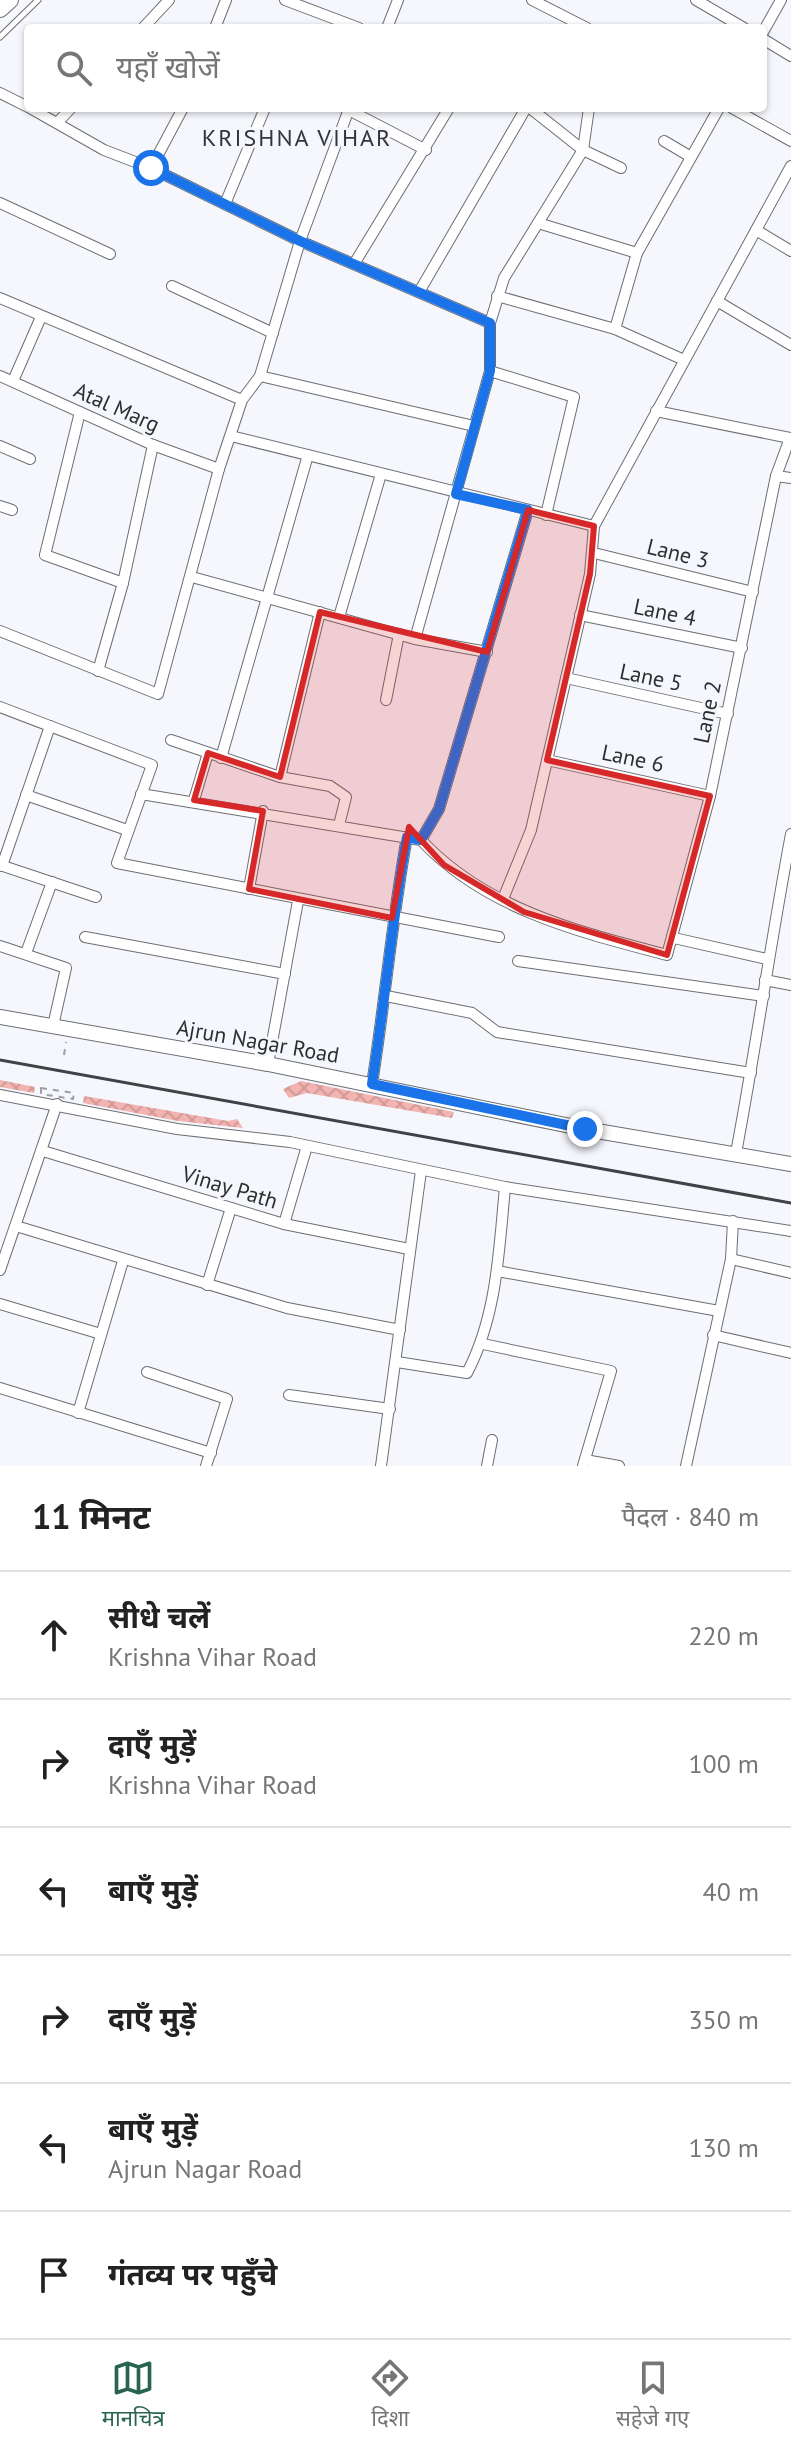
<!DOCTYPE html>
<html lang="hi">
<head>
<meta charset="utf-8">
<style>
  body { margin:0; font-family:"PT Sans","Noto Sans Devanagari",sans-serif; background:#f6f6f6; color:#222 }
  .stop { position:absolute; width:24px; height:24px; margin:-18px; border:6px solid #1a73e8; border-radius:50%; background:#fff }
  .stop.end { background:#1a73e8; border-color:#fff; box-shadow:0 2px 8px #0008 }
  .list { margin:0; padding:0; list-style:none }
  h2 { display:flex; justify-content:space-between; align-items:center; height:104px; margin:0; padding:0 32px; font-size:34px }
  h2 small { font-size:26px; font-weight:400; color:#767676 }
  .list li { display:grid; grid-template-columns:52px 1fr auto; gap:24px; align-items:center; box-sizing:border-box; height:128px; padding:0 32px; border-top:2px solid #e0e0e0 }
  .list b { display:block; font-size:30px; white-space:nowrap }
  .list p { margin:0; font-size:26px; white-space:nowrap; color:#767676 }
  .list em { font-size:26px; font-style:normal; color:#767676 }
  .icon { flex:none; width:44px; height:44px; fill:none; stroke:currentColor; stroke-width:2; stroke-linecap:round; stroke-linejoin:round }
  .map { position:relative; flex:none; width:791px; height:1466px; overflow:hidden }
  .search { position:absolute; background:#fff; box-shadow:0 2px 6px #0004; left:24px; right:24px; top:24px; height:88px; display:flex; align-items:center; gap:20px; box-sizing:border-box; padding:0 28px; border-radius:8px; color:#767676; font-size:30px }
  .sheet { height:872px; background:#fff }
  nav { display:flex; justify-content:space-around; align-items:center; box-sizing:border-box; height:112px; border-top:2px solid #e0e0e0; background:#fff; font-size:22px; color:#767676 }
  nav a { display:grid; justify-items:center; gap:4px }
  nav .on { color:#28644f }
  .map>svg:first-child { display:block }
</style>
</head>
<body>
<div class="map">
<svg width="791" height="1466" viewBox="0 0 791 1466">
  <defs>
    <pattern id="building-cross-hatch" width="8" height="8" patternUnits="userSpaceOnUse" patternTransform="scale(2)"><rect width="8" height="8" fill="#f3b3b0"/><path d="M0 0l8 8M0 8l8-8" fill="none" stroke="#d19a98"/></pattern>
  </defs>
  <rect width="100%" height="100%" fill="#f5f7fd"/>
  <g fill="url(#building-cross-hatch)">
    <path d="M0,1080L35,1087L34,1093L0,1087Z"/>
    <path d="M301,1081L454,1112L452,1118L307,1093L289,1098L283,1089Z"/>
    <path d="M84,1096L228,1121L237,1119L243,1128L178,1121L83,1103Z"/>
  </g>
  <g fill="none" stroke-linecap="round" stroke-linejoin="round">
    <defs>
      <path id="lane" d="M0,37L38,0"/>
      <g id="street">
        <path d="M285,0L359,28"/>
        <path d="M532,0L587,28"/>
        <path d="M696,0L744,28"/>
        <path d="M143,28L169,0"/>
        <path d="M215,28L226,0"/>
        <path d="M387,28L398,0"/>
        <path d="M763,32L781,0"/>
        <path d="M763,39L791,56"/>
        <path d="M0,93L28,107"/>
        <path d="M30,108L104,150L151,168L300,241L490,323"/>
        <path d="M345,108L426,150"/>
        <path d="M530,108L583,150L621,168"/>
        <path d="M732,108L791,141"/>
        <path d="M58,122L71,108"/>
        <path d="M664,141L691,157"/>
        <path d="M151,168L183,108"/>
        <path d="M0,203L110,254"/>
        <path d="M225,204L265,108"/>
        <path d="M538,223L637,253"/>
        <path d="M756,230L791,251"/>
        <path d="M354,264L449,108"/>
        <path d="M172,286L273,333"/>
        <path d="M419,292L526,108"/>
        <path d="M497,296L615,329L684,360"/>
        <path d="M0,298L242,400"/>
        <path d="M717,301L791,345"/>
        <path d="M615,329L637,253L719,108"/>
        <path d="M490,371L574,397L546,515"/>
        <path d="M0,376L153,445L219,469"/>
        <path d="M260,376L474,426"/>
        <path d="M13,381L41,317"/>
        <path d="M80,412L45,555L123,583"/>
        <path d="M231,436L594,526"/>
        <path d="M0,446L30,459"/>
        <path d="M776,476L791,478"/>
        <path d="M0,506L12,510"/>
        <path d="M594,553L753,592"/>
        <path d="M192,577L415,639L487,652"/>
        <path d="M580,615L742,648"/>
        <path d="M339,617L381,474"/>
        <path d="M0,631L158,694L219,469L242,400L260,376L300,241L349,109"/>
        <path d="M415,639L490,371V323L504,278L583,150L589,108"/>
        <path d="M98,671L123,583L153,445"/>
        <path d="M566,678L728,714"/>
        <path d="M386,700L399,634"/>
        <path d="M0,707L152,765L117,863L499,937"/>
        <path d="M171,740L280,777L330,786L346,797L339,825"/>
        <path d="M221,758L308,455"/>
        <path d="M547,760L710,796"/>
        <path d="M280,777L320,612"/>
        <path d="M141,794L421,840C485,909 579,932 667,955L710,796L776,476L790,438L656,411"/>
        <path d="M26,795L127,830"/>
        <path d="M194,800L208,753"/>
        <path d="M421,840L439,809L528,510"/>
        <path d="M0,865L96,897"/>
        <path d="M2,866L50,726"/>
        <path d="M249,889L263,811"/>
        <path d="M503,899L531,830L590,574L594,526L791,166"/>
        <path d="M85,937L285,974"/>
        <path d="M674,938L767,959"/>
        <path d="M0,946L66,968L53,1026"/>
        <path d="M26,953L52,882"/>
        <path d="M518,961L764,996"/>
        <path d="M765,980L791,985"/>
        <path d="M386,996L472,1013L497,1032L751,1073"/>
        <path d="M268,1064L298,901"/>
        <path d="M372,1084C385,1002 392,919 407,837"/>
        <path d="M0,1095L177,1129L290,1142L505,1187L791,1231"/>
        <path d="M43,1151L284,1224L409,1249"/>
        <path d="M736,1153C756,1047 771,940 791,834"/>
        <path d="M284,1224L307,1146"/>
        <path d="M16,1226L287,1308L400,1330"/>
        <path d="M731,1259L791,1273"/>
        <path d="M0,1270L57,1104"/>
        <path d="M497,1271L719,1311"/>
        <path d="M207,1285L231,1208"/>
        <path d="M0,1304L101,1334"/>
        <path d="M713,1335L791,1353"/>
        <path d="M483,1344L611,1371L583,1466"/>
        <path d="M397,1362L467,1373C497,1316 499,1250 505,1187"/>
        <path d="M147,1372L227,1399L206,1466"/>
        <path d="M0,1388L211,1453"/>
        <path d="M289,1395L390,1409"/>
        <path d="M78,1413L123,1261"/>
        <path d="M585,1460L619,1466"/>
        <path d="M381,1466L421,1171"/>
        <path d="M487,1466L492,1440"/>
        <path d="M686,1466L731,1259L733,1221"/>
      </g>
      <path id="secondary" d="M0,1017L268,1064L585,1129L791,1164"/>
      <path id="primary" d="M0,9L10,0"/>
    </defs>
    <use href="#lane" stroke="#6c6e73" stroke-width="7"/>
    <use href="#street" stroke="#6c6e73" stroke-width="12"/>
    <use href="#secondary" stroke="#6c6e73" stroke-width="16"/>
    <use href="#primary" stroke="#6c6e73" stroke-width="18"/>
    <g stroke="#9e9fa3" stroke-width="2" stroke-dasharray="6 6" stroke-linecap="butt">
      <path d="M64,1055L66,1042"/>
      <path d="M41,1088L74,1093L73,1099L41,1094Z"/>
    </g>
    <use href="#lane" stroke="#fff" stroke-width="5"/>
    <use href="#street" stroke="#fff" stroke-width="10"/>
    <use href="#secondary" stroke="#fff" stroke-width="14"/>
    <use href="#primary" stroke="#fff" stroke-width="16"/>
    <path stroke="#414245" stroke-width="3" d="M0,1060L791,1203"/>
  </g>
  <g fill="none" stroke-linecap="round" stroke-linejoin="round">
    <path stroke="#1a73e8" stroke-width="10" d="M151,168L300,241L490,323V371L456,494L528,510L439,809L421,840L407,837C392,919 385,1002 372,1084L585,1129"/>
  </g>
  <path fill="#d62828" fill-opacity="0.2" stroke="#d62828" stroke-width="6" stroke-linejoin="round" d="M528,510L594,526L590,574L547,760L710,796L667,955L524,912L444,865L409,827L392,918L249,889L263,811L194,800L208,753L280,777L320,612L487,652Z"/>
  <g text-anchor="middle" dominant-baseline="central" stroke-width="6" stroke-linejoin="round" paint-order="stroke">
    <g font-size="22" fill="#2d2e30" stroke="#f5f7fd">
      <text transform="translate(117 407) rotate(24)">Atal Marg</text>
      <text transform="translate(678 553) rotate(14)">Lane 3</text>
      <text transform="translate(665 612) rotate(12)">Lane 4</text>
      <text transform="translate(651 677) rotate(12)">Lane 5</text>
      <text transform="translate(707 712) rotate(-78)">Lane 2</text>
      <text transform="translate(633 758) rotate(12)">Lane 6</text>
      <text transform="translate(258 1041) rotate(10)">Ajrun Nagar Road</text>
      <text transform="translate(230 1187) rotate(17)">Vinay Path</text>
    </g>
    <g font-size="24" letter-spacing="2" fill="#333539" stroke="#f5f7fd">
      <text x="297" y="137">KRISHNA VIHAR</text>
    </g>
  </g>
</svg>
<div class="stop" style="left:151px;top:168px"></div>
<div class="stop end" style="left:585px;top:1129px"></div>
<div class="search"><svg class="icon" aria-label="search" viewBox="0 0 24 24"><circle cx="10" cy="10" r="6"/><path d="M15 15l6 6"/></svg>यहाँ खोजें</div>
</div>
<section class="sheet">
<h2>11 मिनट<small>पैदल · 840 m</small></h2>
<ul class="list">
<li><svg class="icon" aria-label="ahead" viewBox="0 0 24 24"><path d="M12 20V5M6 11l6-6 6 6"/></svg><div><b>सीधे चलें</b><p>Krishna Vihar Road</p></div><em>220 m</em></li>
<li><svg class="icon" aria-label="right" viewBox="0 0 24 24"><path d="M7 20v-9h11M14 6l5 5-5 5"/></svg><div><b>दाएँ मुड़ें</b><p>Krishna Vihar Road</p></div><em>100 m</em></li>
<li><svg class="icon" aria-label="left" viewBox="0 0 24 24"><path d="M17 20v-9H6M10 6l-5 5 5 5"/></svg><div><b>बाएँ मुड़ें</b></div><em>40 m</em></li>
<li><svg class="icon" aria-label="right" viewBox="0 0 24 24"><path d="M7 20v-9h11M14 6l5 5-5 5"/></svg><div><b>दाएँ मुड़ें</b></div><em>350 m</em></li>
<li><svg class="icon" aria-label="left" viewBox="0 0 24 24"><path d="M17 20v-9H6M10 6l-5 5 5 5"/></svg><div><b>बाएँ मुड़ें</b><p>Ajrun Nagar Road</p></div><em>130 m</em></li>
<li><svg class="icon" aria-label="arrive" viewBox="0 0 24 24"><path d="M6 21V4h12l-3 4 3 4H6"/></svg><div><b>गंतव्य पर पहुँचे</b></div></li>
</ul>
</section>
<nav>
<a class="on"><svg class="icon" aria-label="map" viewBox="0 0 24 24"><path d="M3 6l6-2 6 2 6-2v14l-6 2-6-2-6 2zM9 4v14M15 6v14"/></svg>मानचित्र</a>
<a><svg class="icon" aria-label="directions" viewBox="0 0 24 24"><path d="M12 3l9 9-9 9-9-9zM9 14v-3h6M13 9l2 2-2 2"/></svg>दिशा</a>
<a><svg class="icon" aria-label="saved" viewBox="0 0 24 24"><path d="M7 4h10v16l-5-4-5 4z"/></svg>सहेजे गए</a>
</nav>
</body>
</html>
